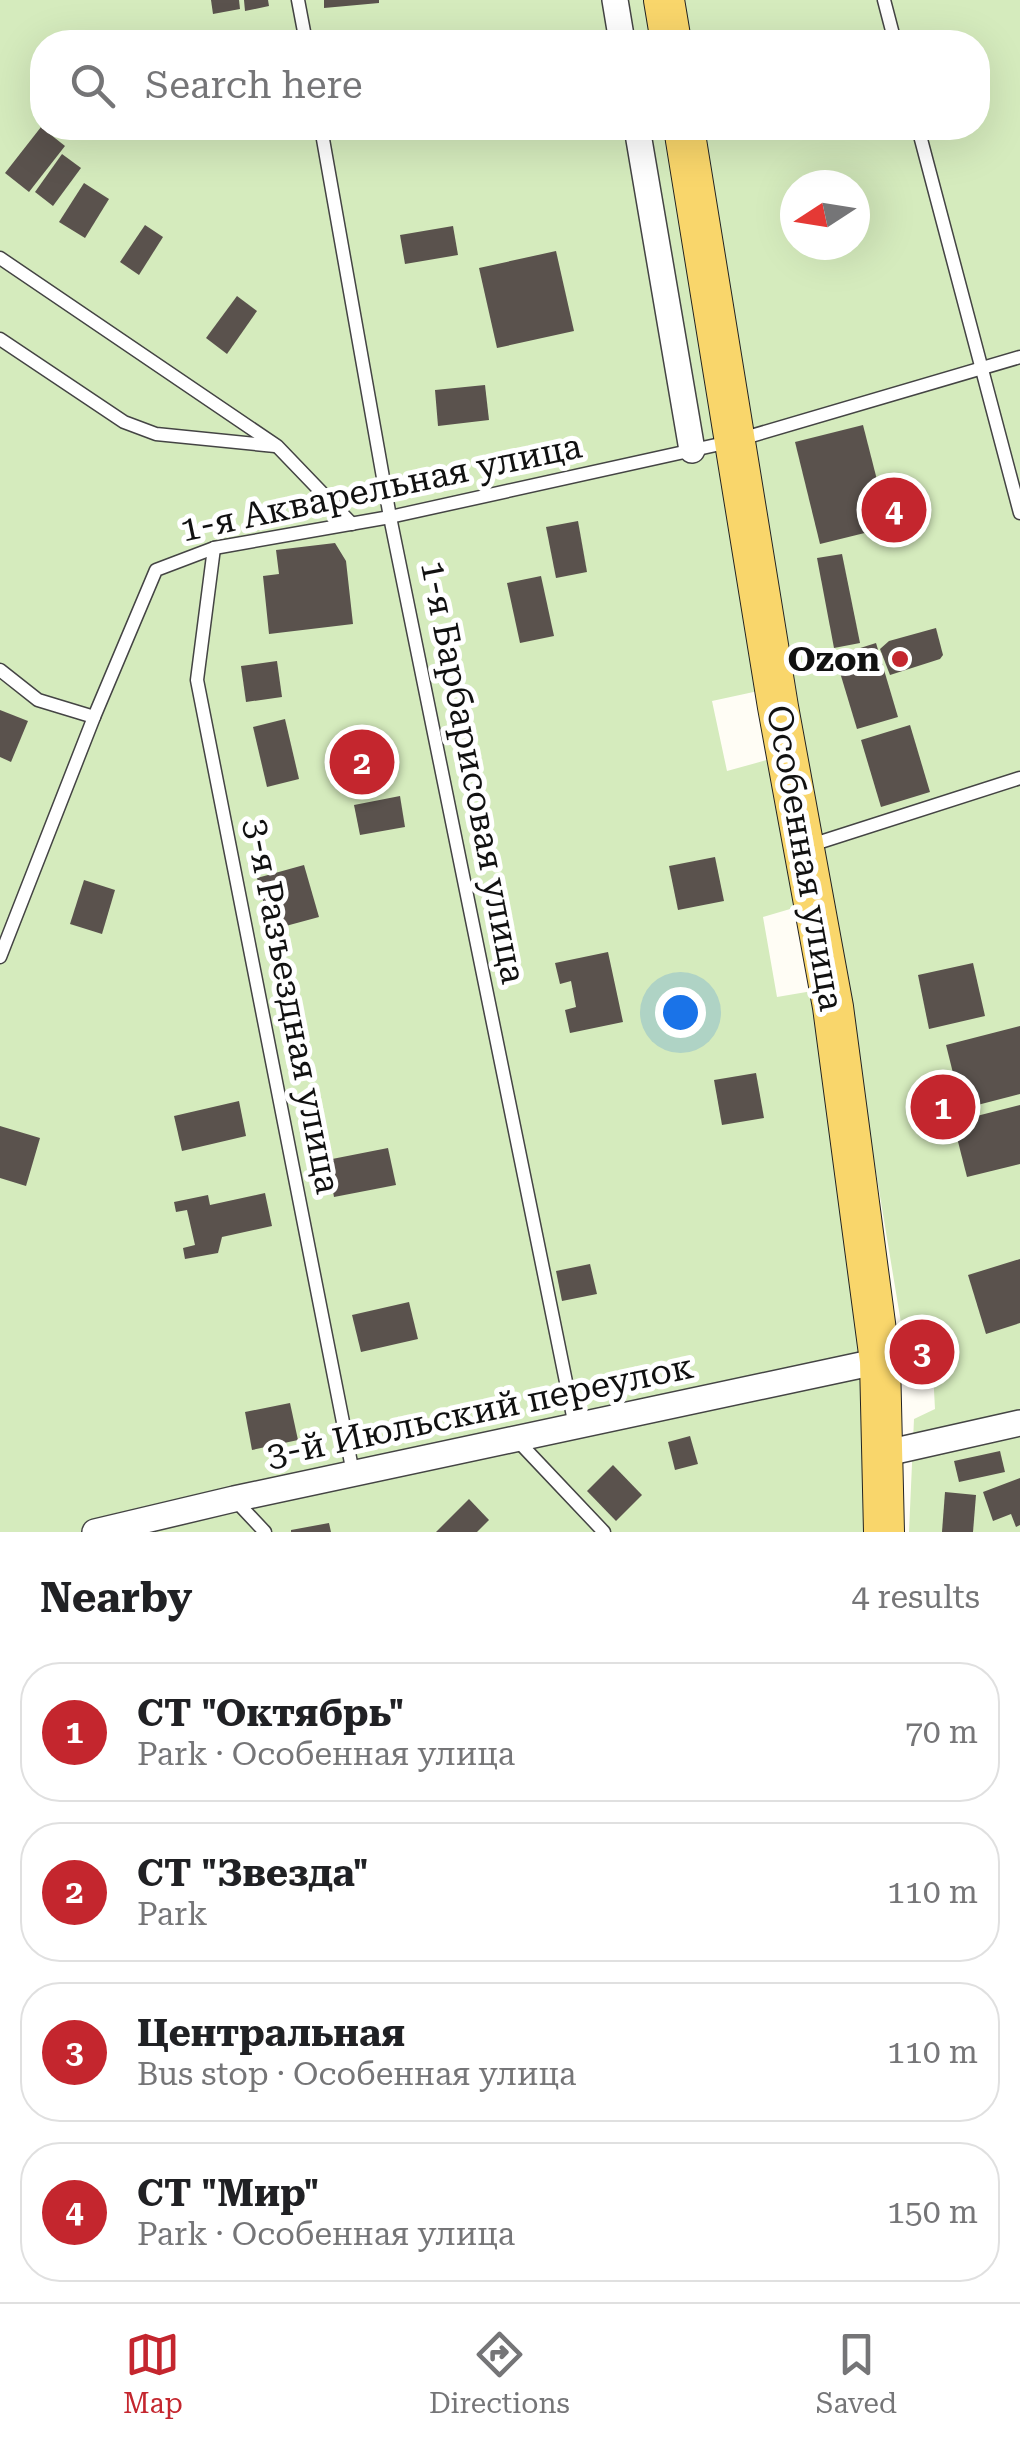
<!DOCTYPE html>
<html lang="en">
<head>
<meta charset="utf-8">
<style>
  body { margin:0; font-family:"Roboto Serif",serif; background:#f2f2f2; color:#202124 }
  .compass { position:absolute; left:780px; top:170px; width:90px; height:90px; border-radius:50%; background:#fff; box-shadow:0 10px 40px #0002; rotate:258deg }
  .you { position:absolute; left:680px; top:1012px; width:35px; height:35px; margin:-25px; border:8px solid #fff; border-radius:50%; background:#1a73e8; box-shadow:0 0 0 15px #1a73e833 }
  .badge { display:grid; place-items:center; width:65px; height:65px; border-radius:50%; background:#c4262e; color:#fff; font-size:32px; font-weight:700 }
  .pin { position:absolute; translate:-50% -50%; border:5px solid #fff; box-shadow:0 2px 10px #0006 }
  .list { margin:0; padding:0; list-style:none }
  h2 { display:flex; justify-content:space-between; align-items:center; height:130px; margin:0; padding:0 40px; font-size:42px }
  h2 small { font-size:32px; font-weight:400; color:#757577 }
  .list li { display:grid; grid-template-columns:65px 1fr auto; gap:30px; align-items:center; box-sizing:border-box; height:140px; margin:0 20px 20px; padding:0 20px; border:2px solid #e0e0e0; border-radius:40px }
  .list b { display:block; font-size:38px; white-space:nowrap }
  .list p { margin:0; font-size:32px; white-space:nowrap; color:#757577 }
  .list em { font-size:32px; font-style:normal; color:#757577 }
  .icon { flex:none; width:55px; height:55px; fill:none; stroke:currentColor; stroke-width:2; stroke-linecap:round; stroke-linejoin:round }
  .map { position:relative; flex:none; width:1020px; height:1532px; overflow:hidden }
  .search { position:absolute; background:#fff; box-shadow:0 10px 40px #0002; left:30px; right:30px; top:30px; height:110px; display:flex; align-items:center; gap:25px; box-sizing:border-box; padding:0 35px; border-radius:40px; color:#757577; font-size:38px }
  .sheet { height:770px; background:#fff }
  nav { display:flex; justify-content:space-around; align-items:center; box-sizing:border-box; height:140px; border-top:2px solid #e0e0e0; background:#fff; font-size:28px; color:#757577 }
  nav a { display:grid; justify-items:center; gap:5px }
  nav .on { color:#c4262e }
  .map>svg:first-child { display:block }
</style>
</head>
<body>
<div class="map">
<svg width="1020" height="1532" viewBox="0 0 1020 1532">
  <rect width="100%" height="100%" fill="#fffdf5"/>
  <g fill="#d5ebbd" fill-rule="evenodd">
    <path d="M0,0H656L663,42H42V128H678L776,687L712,701L727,771L796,752L814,902L763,917L777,997L830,988L884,1370L871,1532H0Z"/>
    <path d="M682,0H1020V1532H909L914,1419L935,1409L933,1372L909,1371L703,128H978V42H689ZM795,185H855V245H795Z"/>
  </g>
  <g fill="#5a524d">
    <path d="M211,0H239L240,9L213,14Z"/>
    <path d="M244,0H268L269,6L245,11Z"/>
    <path d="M324,0H379V3L324,8Z"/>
    <path d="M41,127L65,146L29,192L5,173Z"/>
    <path d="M116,128H144L136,140Z"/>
    <path d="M62,154L81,168L53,206L35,192Z"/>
    <path d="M84,183L109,199L85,238L59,222Z"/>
    <path d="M145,225L163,237L139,275L120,262Z"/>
    <path d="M453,226L458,255L405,264L400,235Z"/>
    <path d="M556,251L574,331L497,348L479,268Z"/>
    <path d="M237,296L257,311L227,354L206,338Z"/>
    <path d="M485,385L489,420L438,426L435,390Z"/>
    <path d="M863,425L889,527L820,544L795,442Z"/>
    <path d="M578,521L587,572L556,578L546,527Z"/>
    <path d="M335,543L346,561L353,624L269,634L263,576L279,574L276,550Z"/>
    <path d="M842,554L860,643L834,648L817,558Z"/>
    <path d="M541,576L554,636L520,643L507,583Z"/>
    <path d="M936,628L943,655L940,659L890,675L880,649L889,641Z"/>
    <path d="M876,643L898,717L857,729L835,656Z"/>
    <path d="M277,661L282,697L246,702L241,666Z"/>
    <path d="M0,710L28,721L11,762L0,757Z"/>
    <path d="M285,719L299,779L267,787L253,727Z"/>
    <path d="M910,725L930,792L881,807L861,740Z"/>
    <path d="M400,796L405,827L360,835L354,805Z"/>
    <path d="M715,857L724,901L678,910L669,866Z"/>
    <path d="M304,865L319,917L271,930L257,878Z"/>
    <path d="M84,880L115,890L102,934L70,924Z"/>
    <path d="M608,952L623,1022L570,1033L565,1010L576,1007L571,981L560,984L555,963Z"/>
    <path d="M973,963L985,1016L929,1029L918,975Z"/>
    <path d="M1020,1026V1094L962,1109L946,1045Z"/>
    <path d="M756,1073L764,1118L722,1125L714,1080Z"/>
    <path d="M239,1101L246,1136L182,1151L174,1116Z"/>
    <path d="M1020,1105V1164L967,1177L953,1122Z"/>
    <path d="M0,1126L40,1138L26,1186L0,1178Z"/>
    <path d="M388,1148L396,1185L334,1197L327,1160Z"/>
    <path d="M265,1193L272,1226L222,1237L218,1253L185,1259L183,1248L195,1245L187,1210L176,1212L174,1202L208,1195L210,1205Z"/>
    <path d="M1020,1259V1323L986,1334L968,1275Z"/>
    <path d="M590,1264L597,1294L562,1301L556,1271Z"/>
    <path d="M409,1302L418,1339L361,1352L352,1315Z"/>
    <path d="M290,1403L298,1440L252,1450L245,1412Z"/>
    <path d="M690,1436L698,1464L675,1470L668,1442Z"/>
    <path d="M1000,1451L1005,1472L959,1482L954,1461Z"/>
    <path d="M613,1465L642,1495L616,1521L587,1491Z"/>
    <path d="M1020,1478V1525L1016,1527L1011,1514L993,1521L983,1492Z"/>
    <path d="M945,1492L976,1495L973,1532H942Z"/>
    <path d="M469,1499L489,1520L477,1532H436Z"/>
    <path d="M329,1523L331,1532H291V1530Z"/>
  </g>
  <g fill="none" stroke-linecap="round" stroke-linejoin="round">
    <defs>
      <g id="lane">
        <path d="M298,0L306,42"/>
        <path d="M884,0L895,42"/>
        <path d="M321,128L390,517L575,1426"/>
        <path d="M918,128L1020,513"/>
        <path d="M0,258L277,446L352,524"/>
        <path d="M0,339L124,422L156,434L275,446"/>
        <path d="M214,548L197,680L353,1473"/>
        <path d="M0,670L38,700L94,717"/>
        <path d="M811,845L1020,778"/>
        <path d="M0,957L94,717L156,570L214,548L390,517L734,441L1020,357"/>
        <path d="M516,1439L604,1532"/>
        <path d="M234,1499L265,1532"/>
      </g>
      <g id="street">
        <path d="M615,0L622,42"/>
        <path d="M637,128L692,450"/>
        <path d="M882,1454L1020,1423"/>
        <path d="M95,1532L234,1499L880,1361"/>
      </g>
      <g id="primary">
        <path d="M664,0L671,42"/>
        <path d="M684,128L778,707L833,1007L880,1361L884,1532"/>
      </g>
    </defs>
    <use href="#lane" stroke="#444" stroke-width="15"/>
    <use href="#street" stroke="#444" stroke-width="28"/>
    <use href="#primary" stroke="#222" stroke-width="42"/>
    <use href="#lane" stroke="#fff" stroke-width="12"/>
    <use href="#street" stroke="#fff" stroke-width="25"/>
    <use href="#primary" stroke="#f9d66b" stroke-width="40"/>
  </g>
  <circle fill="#c4262e" stroke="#fff" stroke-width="4" cx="900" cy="659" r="10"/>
  <g text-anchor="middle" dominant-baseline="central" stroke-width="10" stroke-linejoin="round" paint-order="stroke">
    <g font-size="35" fill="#111" stroke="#fff">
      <text transform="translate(381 488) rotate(-12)">1-я Акварельная улица</text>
      <text transform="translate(473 772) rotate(79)">1-я Барбарисовая улица</text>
      <text transform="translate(805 858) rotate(80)">Особенная улица</text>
      <text transform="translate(292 1006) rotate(79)">3-я Разъездная улица</text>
      <text transform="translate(480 1411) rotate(-12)">3-й Июльский переулок</text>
    </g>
    <g font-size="35" font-weight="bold" fill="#111" stroke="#fff" text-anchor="end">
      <text x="880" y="659">Ozon</text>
    </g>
  </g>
</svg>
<svg class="compass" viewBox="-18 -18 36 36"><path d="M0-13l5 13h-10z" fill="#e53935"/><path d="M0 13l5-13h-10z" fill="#757577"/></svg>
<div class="you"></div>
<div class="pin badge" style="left:943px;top:1107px">1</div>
<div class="pin badge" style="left:362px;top:762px">2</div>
<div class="pin badge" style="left:922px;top:1352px">3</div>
<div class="pin badge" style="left:894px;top:510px">4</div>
<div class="search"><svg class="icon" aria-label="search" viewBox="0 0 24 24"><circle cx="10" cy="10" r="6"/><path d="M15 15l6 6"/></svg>Search here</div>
</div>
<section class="sheet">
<h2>Nearby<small>4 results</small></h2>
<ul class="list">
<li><span class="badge">1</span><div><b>СТ &quot;Октябрь&quot;</b><p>Park · Особенная улица</p></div><em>70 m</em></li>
<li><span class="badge">2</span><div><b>СТ &quot;Звезда&quot;</b><p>Park</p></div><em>110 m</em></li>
<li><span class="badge">3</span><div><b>Центральная</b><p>Bus stop · Особенная улица</p></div><em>110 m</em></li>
<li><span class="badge">4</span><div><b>СТ &quot;Мир&quot;</b><p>Park · Особенная улица</p></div><em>150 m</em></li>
</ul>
</section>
<nav>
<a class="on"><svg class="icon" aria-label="map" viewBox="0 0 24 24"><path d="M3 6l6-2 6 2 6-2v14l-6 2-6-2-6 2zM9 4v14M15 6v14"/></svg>Map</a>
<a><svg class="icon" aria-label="directions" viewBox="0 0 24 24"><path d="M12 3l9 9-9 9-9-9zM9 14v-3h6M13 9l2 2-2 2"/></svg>Directions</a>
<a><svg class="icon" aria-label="saved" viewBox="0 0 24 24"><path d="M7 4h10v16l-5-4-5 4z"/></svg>Saved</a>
</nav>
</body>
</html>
